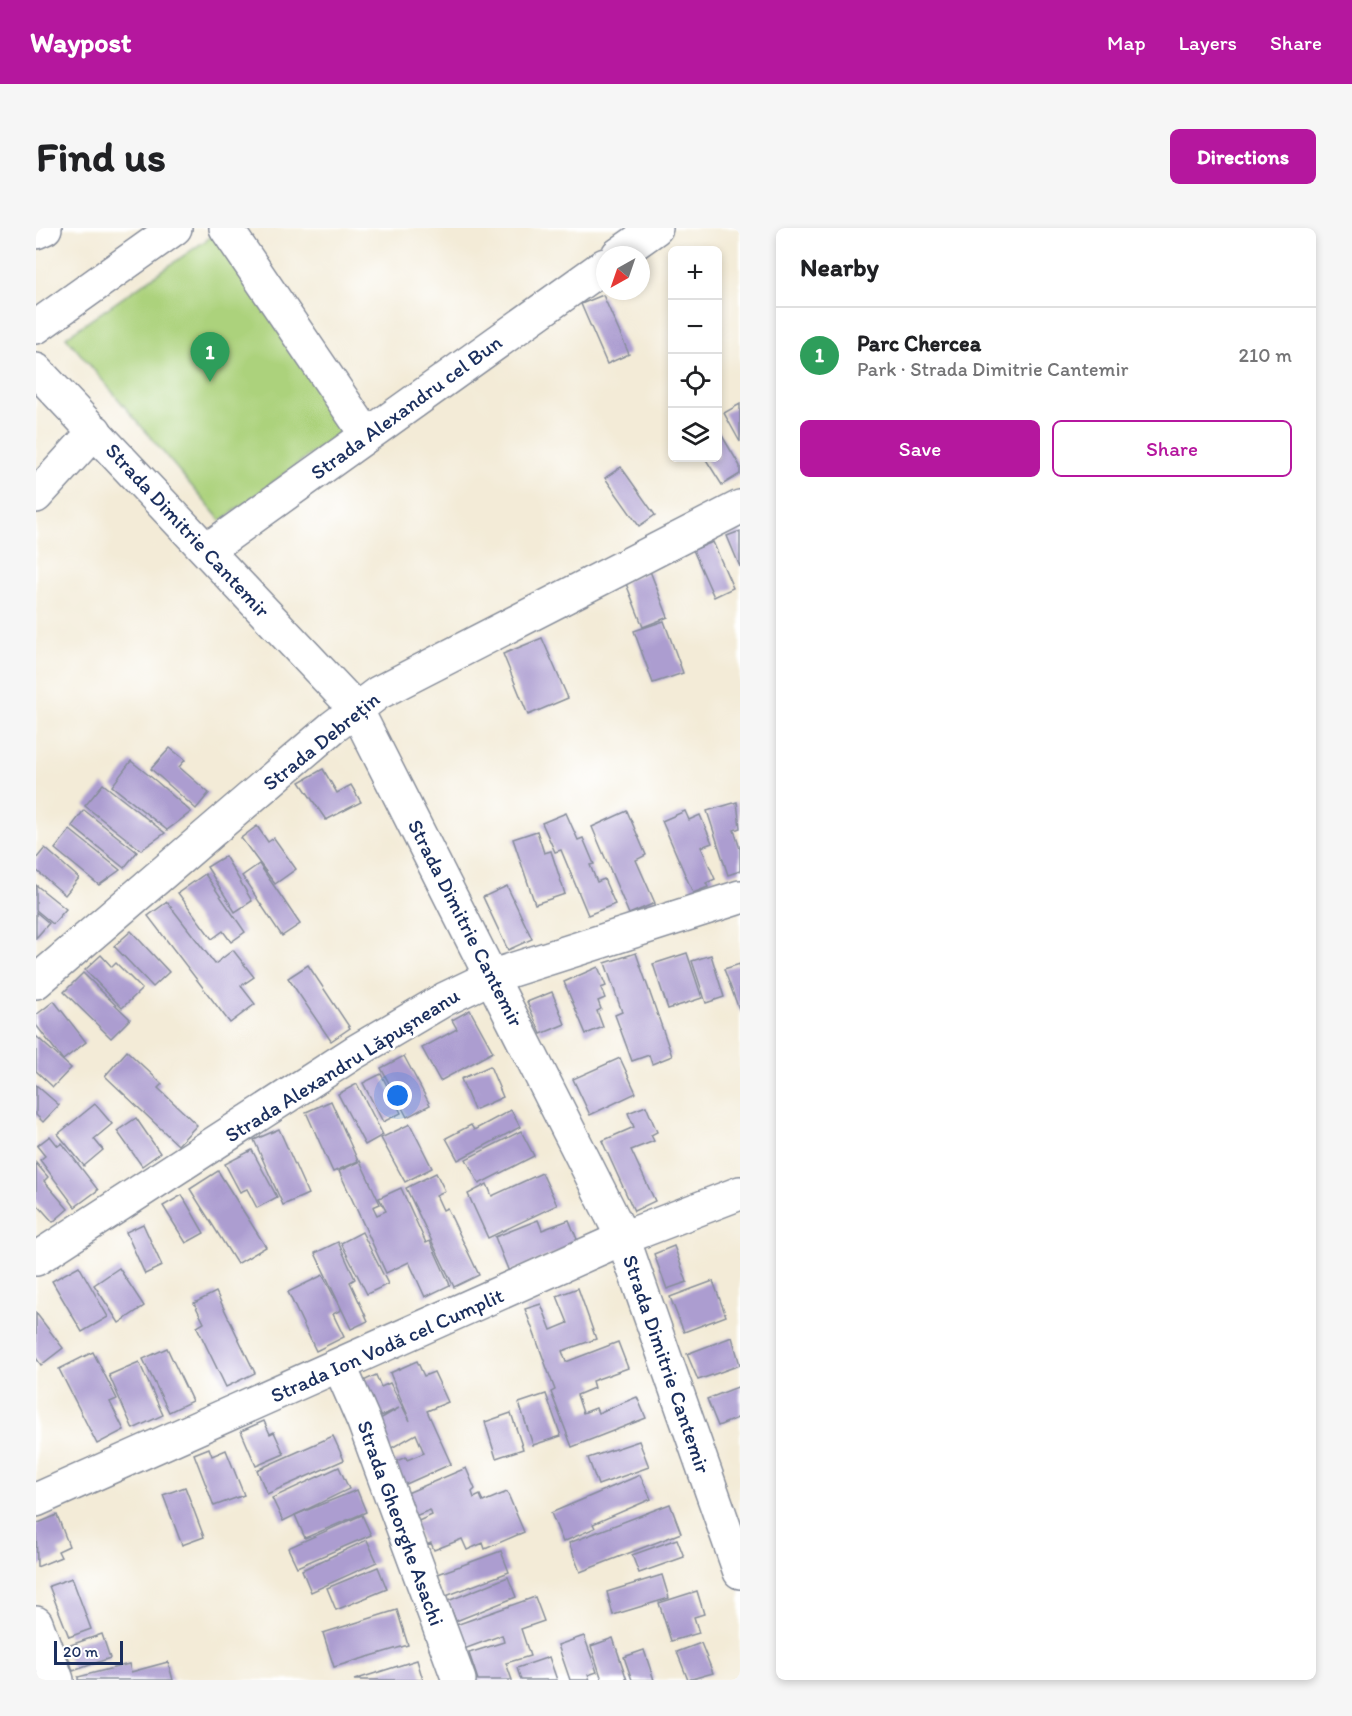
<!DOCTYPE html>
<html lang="en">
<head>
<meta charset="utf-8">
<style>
  body { margin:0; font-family:Itim,sans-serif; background:#f6f6f6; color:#202124 }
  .controls { position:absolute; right:18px; top:18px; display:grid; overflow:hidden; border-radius:9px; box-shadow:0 3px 9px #0003 }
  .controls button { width:54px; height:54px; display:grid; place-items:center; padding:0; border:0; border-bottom:2px solid #e0e0e0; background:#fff; color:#202124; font:30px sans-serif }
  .compass { position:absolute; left:560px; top:18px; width:54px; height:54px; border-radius:50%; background:#fff; box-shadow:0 3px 9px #0003; rotate:220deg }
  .scale { position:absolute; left:18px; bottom:15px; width:69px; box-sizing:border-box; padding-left:6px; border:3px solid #1b2f5e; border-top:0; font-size:16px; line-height:21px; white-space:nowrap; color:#1b2f5e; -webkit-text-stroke:4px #fff; paint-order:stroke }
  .you { position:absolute; left:362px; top:868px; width:21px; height:21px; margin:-15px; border:4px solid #fff; border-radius:50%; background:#1a73e8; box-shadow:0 0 0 9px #1a73e833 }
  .badge { display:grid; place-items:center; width:39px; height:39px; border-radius:50%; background:#b5179e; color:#fff; font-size:20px; font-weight:700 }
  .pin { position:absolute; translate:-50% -50px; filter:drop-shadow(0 2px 3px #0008) }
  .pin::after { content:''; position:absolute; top:32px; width:21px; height:18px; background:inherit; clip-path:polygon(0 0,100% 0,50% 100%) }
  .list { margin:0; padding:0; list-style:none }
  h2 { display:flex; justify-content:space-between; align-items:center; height:78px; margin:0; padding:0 24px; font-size:26px }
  h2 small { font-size:20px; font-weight:400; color:#757577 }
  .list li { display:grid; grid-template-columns:39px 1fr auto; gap:18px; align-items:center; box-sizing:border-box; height:96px; padding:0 24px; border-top:2px solid #e0e0e0 }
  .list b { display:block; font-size:22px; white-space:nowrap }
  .list p { margin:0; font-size:20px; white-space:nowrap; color:#757577 }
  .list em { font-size:20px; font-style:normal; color:#757577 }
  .actions { display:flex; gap:12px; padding:18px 24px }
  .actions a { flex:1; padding:14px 0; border:2px solid #b5179e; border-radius:9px; text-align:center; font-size:21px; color:#b5179e }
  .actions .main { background:#b5179e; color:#fff }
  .icon { flex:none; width:33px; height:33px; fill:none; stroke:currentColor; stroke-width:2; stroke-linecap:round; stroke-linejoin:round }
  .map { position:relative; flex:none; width:704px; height:1452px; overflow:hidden; border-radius:9px }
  header { display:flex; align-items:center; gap:36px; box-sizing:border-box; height:84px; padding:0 30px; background:#b5179e; color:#fff }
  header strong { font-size:28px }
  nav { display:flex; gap:33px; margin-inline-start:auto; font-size:21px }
  .intro { display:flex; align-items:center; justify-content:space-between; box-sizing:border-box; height:144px; padding:0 36px }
  h1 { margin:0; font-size:42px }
  .button { padding:15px 27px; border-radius:9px; background:#b5179e; color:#fff; font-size:21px; font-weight:700 }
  main { display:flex; gap:36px; padding:0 36px }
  aside { flex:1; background:#fff; border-radius:9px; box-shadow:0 3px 9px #0003 }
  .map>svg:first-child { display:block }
</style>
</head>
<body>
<header>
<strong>Waypost</strong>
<nav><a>Map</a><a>Layers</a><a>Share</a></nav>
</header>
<div class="intro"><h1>Find us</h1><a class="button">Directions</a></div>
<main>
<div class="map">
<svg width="704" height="1452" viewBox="0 0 704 1452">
  <rect width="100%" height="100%" fill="#fff"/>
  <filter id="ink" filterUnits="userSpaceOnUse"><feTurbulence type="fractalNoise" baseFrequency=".0167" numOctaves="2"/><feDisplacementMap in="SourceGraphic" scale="12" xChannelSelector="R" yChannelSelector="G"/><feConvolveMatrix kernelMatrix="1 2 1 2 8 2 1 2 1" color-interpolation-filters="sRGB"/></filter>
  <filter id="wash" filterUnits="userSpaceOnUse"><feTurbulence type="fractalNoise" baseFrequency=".008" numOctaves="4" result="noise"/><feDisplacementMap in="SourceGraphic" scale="24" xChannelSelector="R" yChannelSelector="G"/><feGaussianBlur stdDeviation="1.35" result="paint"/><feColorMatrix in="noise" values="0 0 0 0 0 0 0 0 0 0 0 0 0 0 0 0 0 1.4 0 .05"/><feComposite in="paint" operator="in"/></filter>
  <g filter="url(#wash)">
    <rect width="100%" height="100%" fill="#f3ebd7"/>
    <path fill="#acd27b" stroke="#64806c" stroke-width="1.5" d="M179,6L311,199L185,293L30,109Z"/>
    <g id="blocks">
      <g fill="#ac9dd0">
        <path d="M567,67L593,126L571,136L545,76Z"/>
        <path d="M704,176V214L688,185Z"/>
        <path d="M682,201L704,238V246L686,257L669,230H682Z"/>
        <path d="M585,239L619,287L603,298L569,250Z"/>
        <path d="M704,303V339L691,308Z"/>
        <path d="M677,314L697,360L678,369L657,322Z"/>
        <path d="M614,343L632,389L607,399L589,353Z"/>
        <path d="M628,393L647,445L617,455L598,403Z"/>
        <path d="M506,410L532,470L492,487L467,426Z"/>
        <path d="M134,520L149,532L143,539L173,565L160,581L115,541Z"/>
        <path d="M95,533L120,553L155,584L131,602L76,558Z"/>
        <path d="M287,541L301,565L315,557L325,574L290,592L264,554Z"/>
        <path d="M67,556L129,605L105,622L49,578Z"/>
        <path d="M701,574L704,600L698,602L704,621V643L692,647L671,583Z"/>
        <path d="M48,582L101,624L88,640L36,598Z"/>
        <path d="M591,583L610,627L600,632L619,675L593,686L556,599Z"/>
        <path d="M649,583L653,592L664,587L676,615L665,619L679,651L670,655L672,659L657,665L626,593Z"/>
        <path d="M530,585L542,612L547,610L558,636L554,637L561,654L568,651L579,676L552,687L525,622L519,624L506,595Z"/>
        <path d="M221,598L232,614L238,610L260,641L239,656L205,610Z"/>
        <path d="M34,602L84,642L63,657L19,621Z"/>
        <path d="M501,603L508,625L515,623L529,666L499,676L477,611Z"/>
        <path d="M9,620L43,650L29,667L0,642V631Z"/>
        <path d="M189,628L216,673L199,684L171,639Z"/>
        <path d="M223,636L264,696L246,708L206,648Z"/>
        <path d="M169,646L209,704L195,714L187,703L176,711L142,665Z"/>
        <path d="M0,657L30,681L17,696L0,682Z"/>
        <path d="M471,658L496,711L472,722L447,669Z"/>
        <path d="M131,674L179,736L197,722L218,749L205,758L219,776L194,795L112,688Z"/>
        <path d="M0,684L13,695L0,710Z"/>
        <path d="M95,703L133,744L117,759L78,718Z"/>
        <path d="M600,725L636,828L616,836L613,827L596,833L579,787L586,784L569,735Z"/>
        <path d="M651,725L666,770L632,781L617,736Z"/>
        <path d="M65,727L76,739L80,735L106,761L86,780L49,742Z"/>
        <path d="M675,727L688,769L670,775L656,733Z"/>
        <path d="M704,736V784L688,741Z"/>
        <path d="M272,737L314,800L295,813L252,750Z"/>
        <path d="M562,739L570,758L565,760L569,770L562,773L565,781L561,783L567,799L550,806L528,754Z"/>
        <path d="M47,745L94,791L75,810L28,764Z"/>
        <path d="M516,764L529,796L505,806L491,774Z"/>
        <path d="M18,773L50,814L27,832L0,797V787Z"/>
        <path d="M434,782L457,824L404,853L386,820L421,801L416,792Z"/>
        <path d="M0,808L35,840L17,859L0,843Z"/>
        <path d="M91,823L126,856L122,860L161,897L142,917L69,848Z"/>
        <path d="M368,828L394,877L371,889L345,840Z"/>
        <path d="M584,830L600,865L554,887L537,851Z"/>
        <path d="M454,838L467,869L438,882L425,851Z"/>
        <path d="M345,846L365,885L347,894L327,855Z"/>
        <path d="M321,856L347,907L329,917L302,866Z"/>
        <path d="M0,857L23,877L7,894L0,887Z"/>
        <path d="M295,873L322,933L297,944L270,884Z"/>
        <path d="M59,876L76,896L58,911L67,922L48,938L22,906Z"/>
        <path d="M610,878L621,904L615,907L618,913L595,922L619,973L598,983L566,913L598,899L592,885Z"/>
        <path d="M475,882L484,899L422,932L410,910L435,897L438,902Z"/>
        <path d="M100,890L124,925L106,938L81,903Z"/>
        <path d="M374,896L396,940L369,954L345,910Z"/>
        <path d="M243,901L272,966L247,977L218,912Z"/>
        <path d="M485,903L498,928L443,956L430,931Z"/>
        <path d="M14,908L22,918L26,915L62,962L39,979L4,932L9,928L1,918Z"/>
        <path d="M216,922L241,969L221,980L211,961L204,964L189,936Z"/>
        <path d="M324,933L344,976L337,979L341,987L350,983L343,970L365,960L390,1015L394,1013L414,1057L389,1069L373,1034L350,1045L303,943Z"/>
        <path d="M0,935L12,949L8,953L32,981L17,994L0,975Z"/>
        <path d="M182,943L230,1019L201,1036L154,961Z"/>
        <path d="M400,945L409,963L400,967L407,982L411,980L443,1047L418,1059L370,960Z"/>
        <path d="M506,945L521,977L452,1010L432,966L451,956L456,968Z"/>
        <path d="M146,967L168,1005L150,1015L127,978Z"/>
        <path d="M502,992L506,1002L533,992L543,1016L473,1044L459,1009Z"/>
        <path d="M107,996L126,1038L109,1046L90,1004Z"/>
        <path d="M326,1004L352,1056L331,1066L305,1015Z"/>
        <path d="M302,1014L319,1051L314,1054L332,1093L315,1101L279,1025Z"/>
        <path d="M638,1018L651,1054L631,1061L618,1026Z"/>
        <path d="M43,1038L72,1089L46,1104L16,1053Z"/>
        <path d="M83,1040L108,1078L83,1095L58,1057Z"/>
        <path d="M287,1047L305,1082L297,1086L308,1109L280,1123L252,1064Z"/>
        <path d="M677,1053L690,1088L648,1104L634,1069Z"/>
        <path d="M542,1060L560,1111L526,1123L530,1134L582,1114L592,1140L556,1153L558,1160L541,1167L547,1185L560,1180L562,1185L601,1169L610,1190L536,1219L515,1164L519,1162L489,1081L505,1076L515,1102L532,1095L521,1068Z"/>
        <path d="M180,1064L219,1145L190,1159L161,1099L168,1095L158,1075Z"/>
        <path d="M0,1085L27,1120L5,1137L0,1130Z"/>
        <path d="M696,1109L704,1137L662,1152L651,1126Z"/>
        <path d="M131,1120L156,1173L133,1184L107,1131Z"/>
        <path d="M57,1124L81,1171L74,1174L88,1202L61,1216L23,1141Z"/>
        <path d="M381,1133L388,1148L398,1144L412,1174L391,1183L415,1236L368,1257L358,1234L370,1229L371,1232L388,1225L380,1206L352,1222L337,1195L363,1180L336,1192L319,1157L340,1147L345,1159L354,1155L374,1193L354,1145Z"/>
        <path d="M103,1134L127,1187L97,1201L73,1147Z"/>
        <path d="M704,1158V1189L682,1198L671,1171Z"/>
        <path d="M510,1166L525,1208L497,1217L483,1175Z"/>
        <path d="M475,1185L487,1221L460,1230L449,1194Z"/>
        <path d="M228,1193L234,1206L238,1204L248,1226L220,1238L205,1203Z"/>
        <path d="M297,1208L308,1232L231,1266L221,1242Z"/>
        <path d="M603,1213L613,1239L562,1257L552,1230Z"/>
        <path d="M173,1220L176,1228L190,1222L208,1267L178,1278L158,1226Z"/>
        <path d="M303,1239L313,1261L247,1293L236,1270Z"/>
        <path d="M430,1240L439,1261L436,1264L438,1270L444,1267L447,1274L471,1264L488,1304L449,1321L447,1315L431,1322L426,1311L398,1322L395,1315L388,1318L378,1295L396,1287L394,1282L379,1288L369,1266Z"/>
        <path d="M604,1247L615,1271L557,1296L559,1300L527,1314L515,1285Z"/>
        <path d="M149,1259L168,1309L146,1317L127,1267Z"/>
        <path d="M321,1262L330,1284L269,1310L259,1287Z"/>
        <path d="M634,1276L645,1305L544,1344L533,1315Z"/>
        <path d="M21,1287L33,1318L22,1323L25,1329L1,1339L0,1296Z"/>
        <path d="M326,1287L335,1307L261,1339L252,1320Z"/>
        <path d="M641,1311L648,1329L603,1345L596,1327Z"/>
        <path d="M331,1312L341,1334L275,1364L266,1342Z"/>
        <path d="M465,1323L473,1344L410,1368L402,1346Z"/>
        <path d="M342,1339L351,1361L300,1382L291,1360Z"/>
        <path d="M626,1347L633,1370L577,1387L571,1364Z"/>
        <path d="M472,1349L480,1369L420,1393L412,1373Z"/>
        <path d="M36,1350L55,1401L33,1409L13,1358Z"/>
        <path d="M661,1363L668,1386L658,1389L663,1405L635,1413L623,1375Z"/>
        <path d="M499,1369L508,1393L485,1401L494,1428L470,1435L476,1452H442L433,1425L468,1414L466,1407L428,1421L420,1397Z"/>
        <path d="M361,1382L372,1417L298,1439L287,1405Z"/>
        <path d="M66,1406L74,1430L37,1443L29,1419Z"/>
        <path d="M548,1408L561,1444L552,1447L554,1452H534L522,1417Z"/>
        <path d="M577,1410L591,1452H566L555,1418Z"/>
        <path d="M665,1415L677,1445L652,1452L641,1424Z"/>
        <path d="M608,1422L618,1452H596L588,1429Z"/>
        <path d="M513,1429L521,1452H485L481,1440Z"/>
        <path d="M381,1432L387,1452H318Z"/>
        <path d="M132,1434L137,1452H42V1449L93,1436L95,1444Z"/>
      </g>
    </g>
  </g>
  <g filter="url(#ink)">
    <use href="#blocks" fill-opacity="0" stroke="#878d9a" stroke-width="1.5"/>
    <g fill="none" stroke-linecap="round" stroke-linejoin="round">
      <defs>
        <g id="minor">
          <path d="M190,0L330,206"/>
          <path d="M0,4L9,0"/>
          <path d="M582,27L620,0"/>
          <path d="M0,99L139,0"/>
          <path d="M0,142L320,481L587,1010L704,1344"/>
          <path d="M0,268L59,203"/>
          <path d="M171,322L569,37"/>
          <path d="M0,754L297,499L342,465L704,279"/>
          <path d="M0,1031L319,824L409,771L457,748L704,669"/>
          <path d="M304,1139L328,1194L423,1452"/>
          <path d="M0,1272L587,1010L704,965"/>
          <path d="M0,1395L21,1452"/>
        </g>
      </defs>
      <use href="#minor" stroke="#878d9a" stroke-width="36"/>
      <use href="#minor" stroke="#fff" stroke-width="33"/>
    </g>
  </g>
  <g text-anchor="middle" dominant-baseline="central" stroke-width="5" stroke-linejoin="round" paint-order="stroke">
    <g font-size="21" fill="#1b2f5e" stroke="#fff">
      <text transform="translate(370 179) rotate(-36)">Strada Alexandru cel Bun</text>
      <text transform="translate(152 302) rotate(47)">Strada Dimitrie Cantemir</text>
      <text transform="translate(285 513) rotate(-39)">Strada Debrețin</text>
      <text transform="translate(430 695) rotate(63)">Strada Dimitrie Cantemir</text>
      <text transform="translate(306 837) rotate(-32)">Strada Alexandru Lăpușneanu</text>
      <text transform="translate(351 1117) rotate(-24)">Strada Ion Vodă cel Cumplit</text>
      <text transform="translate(631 1136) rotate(71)">Strada Dimitrie Cantemir</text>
      <text transform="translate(365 1295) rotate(70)">Strada Gheorghe Asachi</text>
    </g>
  </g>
</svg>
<div class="controls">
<button>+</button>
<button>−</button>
<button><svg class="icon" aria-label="locate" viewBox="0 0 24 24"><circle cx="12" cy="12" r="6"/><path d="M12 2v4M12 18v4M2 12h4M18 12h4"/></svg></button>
<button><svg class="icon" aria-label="layers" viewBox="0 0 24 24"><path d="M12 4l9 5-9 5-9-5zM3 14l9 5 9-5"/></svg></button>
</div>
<svg class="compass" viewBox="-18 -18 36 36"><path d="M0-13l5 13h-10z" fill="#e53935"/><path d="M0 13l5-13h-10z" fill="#757577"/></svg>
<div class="scale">20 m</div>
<div class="you"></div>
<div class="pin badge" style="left:174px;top:154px;background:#2e9e5b">1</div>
</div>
<aside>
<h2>Nearby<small></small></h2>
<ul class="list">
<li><span class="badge" style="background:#2e9e5b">1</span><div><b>Parc Chercea</b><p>Park · Strada Dimitrie Cantemir</p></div><em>210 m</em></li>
</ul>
<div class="actions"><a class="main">Save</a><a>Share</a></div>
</aside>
</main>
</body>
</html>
